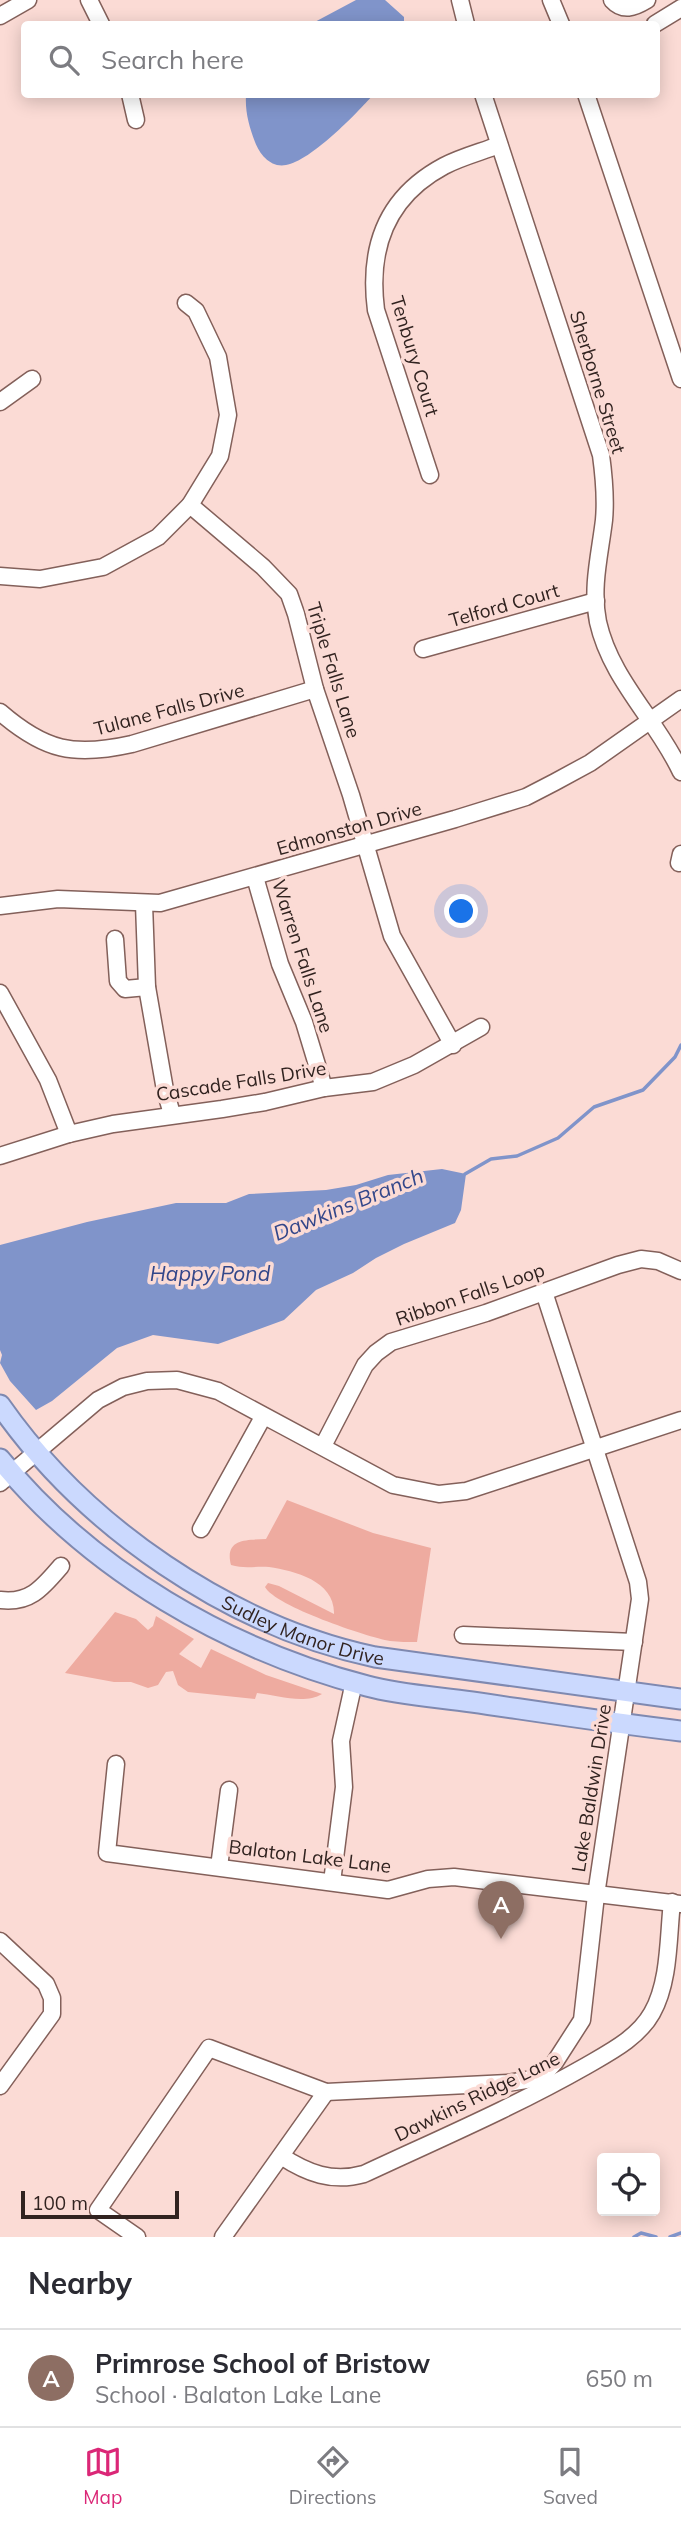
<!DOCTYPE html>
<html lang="en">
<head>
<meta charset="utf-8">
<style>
  body { margin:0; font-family:Mulish,sans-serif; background:#f7f7f7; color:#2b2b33 }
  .controls { position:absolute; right:21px; bottom:21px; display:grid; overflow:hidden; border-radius:7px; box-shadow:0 4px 18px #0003 }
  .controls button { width:63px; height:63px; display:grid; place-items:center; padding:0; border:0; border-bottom:2px solid #e1e1e2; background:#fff; color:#2b2b33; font:35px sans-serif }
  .scale { position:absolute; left:21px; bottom:18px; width:158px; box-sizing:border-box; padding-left:7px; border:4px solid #312320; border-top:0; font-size:19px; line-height:24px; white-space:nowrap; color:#312320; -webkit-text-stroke:5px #fbdbd5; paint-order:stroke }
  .you { position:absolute; left:462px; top:912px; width:24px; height:24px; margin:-18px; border:5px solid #fff; border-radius:50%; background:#1a73e8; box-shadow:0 0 0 10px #1a73e833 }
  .badge { display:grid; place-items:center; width:46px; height:46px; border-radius:50%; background:#db2777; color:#fff; font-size:23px; font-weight:700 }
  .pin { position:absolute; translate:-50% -58px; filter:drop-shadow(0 2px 4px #0008) }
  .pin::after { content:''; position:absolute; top:37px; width:24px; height:21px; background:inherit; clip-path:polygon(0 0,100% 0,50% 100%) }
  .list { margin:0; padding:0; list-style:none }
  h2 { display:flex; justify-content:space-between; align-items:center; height:91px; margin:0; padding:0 28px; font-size:30px }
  h2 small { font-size:23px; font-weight:400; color:#7c7c81 }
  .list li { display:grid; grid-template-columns:46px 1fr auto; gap:21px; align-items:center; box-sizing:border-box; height:98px; padding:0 28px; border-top:2px solid #e1e1e2 }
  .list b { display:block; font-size:26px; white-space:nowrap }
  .list p { margin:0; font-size:23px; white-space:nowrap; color:#7c7c81 }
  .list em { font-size:23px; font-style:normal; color:#7c7c81 }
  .icon { flex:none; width:38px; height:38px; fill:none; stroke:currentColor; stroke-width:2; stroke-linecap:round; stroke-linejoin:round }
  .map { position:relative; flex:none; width:681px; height:2237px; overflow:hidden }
  .search { position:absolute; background:#fff; box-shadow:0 4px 18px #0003; left:21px; right:21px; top:21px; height:77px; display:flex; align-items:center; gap:18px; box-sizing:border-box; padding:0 24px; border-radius:7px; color:#7c7c81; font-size:26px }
  .sheet { height:189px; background:#fff }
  nav { display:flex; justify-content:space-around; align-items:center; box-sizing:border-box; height:98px; border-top:2px solid #e1e1e2; background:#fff; font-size:19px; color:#7c7c81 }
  nav a { display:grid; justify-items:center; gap:4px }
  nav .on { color:#db2777 }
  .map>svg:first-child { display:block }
</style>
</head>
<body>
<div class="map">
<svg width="681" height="2237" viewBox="0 0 681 2237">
  <rect width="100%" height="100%" fill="#fbdbd5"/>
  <g fill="#eeaba0">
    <path d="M287,1500L373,1533L431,1548L417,1642C408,1642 399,1642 390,1641C367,1637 275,1606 265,1587L268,1583L279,1586L334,1614C335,1581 295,1571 269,1567C256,1566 244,1569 231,1565C224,1538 247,1540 266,1539Z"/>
    <path d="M115,1612L136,1619L148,1630L153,1626L156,1616L194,1639L179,1654L201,1668L211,1649L266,1675L322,1694C304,1705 277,1695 257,1693L255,1699L188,1692L178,1685L173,1671L166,1672L158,1685L148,1688L131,1682H114L65,1673Z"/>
  </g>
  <g fill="#8094ca">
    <path d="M356,0H385L404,17V24H311Z"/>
    <path d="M246,95V94L373,95C357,113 311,161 286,165C271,168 260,155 255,142C249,126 245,112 246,95Z"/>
    <path d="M442,1169L466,1174L461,1210L455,1223L404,1244L376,1258L353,1273L316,1290L284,1320L218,1344L153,1335L117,1348L52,1401L36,1410L10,1381L0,1363L2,1355L0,1350V1245L87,1222L176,1203H226L249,1194L326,1190L356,1185L388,1175Z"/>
  </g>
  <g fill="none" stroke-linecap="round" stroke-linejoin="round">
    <g stroke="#8094ca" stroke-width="3.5">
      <path d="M465,1174L491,1159L517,1156L558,1138L594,1107L643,1090L675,1057L681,1045"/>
      <path d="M634,2237L641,2233L656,2237"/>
      <path d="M670,2237L681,2233"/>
    </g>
    <defs>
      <g id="minor">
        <path d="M89,0L101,24"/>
        <path d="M460,0L466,24"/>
        <path d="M551,0L561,24"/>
        <path d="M612,0C623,12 634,8 647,0"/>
        <path d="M0,16L28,0"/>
        <path d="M655,24L681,8"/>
        <path d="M130,94L136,120"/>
        <path d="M483,94L601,455C604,477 606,498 604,520C600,554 591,587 598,622C611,680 657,720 681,772"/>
        <path d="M586,94L681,379"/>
        <path d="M0,402L32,379"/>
        <path d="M430,475L376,310C368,248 386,197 444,166C461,157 481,152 499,145"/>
        <path d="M190,505L263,567L289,594L296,614L315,689L351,795L392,936L453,1045"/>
        <path d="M0,576L40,579L103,567L158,537L190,505L220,456L228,415L218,357L196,311L186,303"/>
        <path d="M423,649L596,601"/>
        <path d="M0,712C45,751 74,757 132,744L315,689"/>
        <path d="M679,863L681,854"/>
        <path d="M255,877L280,964L304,1022L324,1088"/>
        <path d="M144,904L147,987L165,1090L172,1114"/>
        <path d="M0,906L58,899L160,903L455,819L526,797L555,782L590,763L681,699"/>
        <path d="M115,939L118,981L125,989L147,987"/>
        <path d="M0,993L48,1080L69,1134"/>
        <path d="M0,1156L69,1134L113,1124L222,1109L265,1102L324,1088L373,1082L414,1065L481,1027"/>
        <path d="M323,1446L365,1365L376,1353L391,1342L486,1313L618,1265L641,1259L658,1261L681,1271"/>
        <path d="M0,1483L98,1400L123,1387L147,1381L177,1380L218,1391L393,1485L439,1494L466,1491L681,1420"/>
        <path d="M201,1529L263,1417"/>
        <path d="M0,1600C30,1604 43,1587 61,1566"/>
        <path d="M463,1635L634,1642"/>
        <path d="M116,1764L107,1853L388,1890L428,1879L454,1877L681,1904"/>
        <path d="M219,1867L229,1790"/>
        <path d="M332,1882L344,1787L341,1741L354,1682"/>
        <path d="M0,1941L46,1984L52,1998V2014L0,2086"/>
        <path d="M281,2156C307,2173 332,2183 364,2174C439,2139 514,2107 586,2066C610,2052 638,2038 652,2013C670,1981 668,1937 672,1902"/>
        <path d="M137,2237L98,2210L209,2048L326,2092L508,2083L532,2079L544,2074L555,2062L582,2020L596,1895L640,1599L638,1582L544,1292"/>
        <path d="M223,2237L326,2092"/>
      </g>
      <g id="major">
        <path id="s1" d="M0,1405C85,1527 230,1626 375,1657L681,1699"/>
        <path d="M0,1459C91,1571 229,1650 367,1686C400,1695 437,1697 472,1702C541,1712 611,1723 681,1731"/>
      </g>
    </defs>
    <use href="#minor" stroke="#83605a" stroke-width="19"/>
    <use href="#major" stroke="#7f89b0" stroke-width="23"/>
    <use href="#minor" stroke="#fff" stroke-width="16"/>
    <use href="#major" stroke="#cbd9fe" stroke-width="19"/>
  </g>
  <g text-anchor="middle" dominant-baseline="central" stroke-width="7" stroke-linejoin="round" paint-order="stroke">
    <g font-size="19" fill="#312320" stroke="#fbdbd5">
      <text transform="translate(415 356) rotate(73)">Tenbury Court</text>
      <text transform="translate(598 382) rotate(73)">Sherborne Street</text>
      <text transform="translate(504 605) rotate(-16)">Telford Court</text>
      <text transform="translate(334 670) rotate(73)">Triple Falls Lane</text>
      <text transform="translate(169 709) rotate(-15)">Tulane Falls Drive</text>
      <text transform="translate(349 828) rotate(-16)">Edmonston Drive</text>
      <text transform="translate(303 956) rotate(72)">Warren Falls Lane</text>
      <text transform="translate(241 1081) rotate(-9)">Cascade Falls Drive</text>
      <text transform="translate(470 1294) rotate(-19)">Ribbon Falls Loop</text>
      <text stroke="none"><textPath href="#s1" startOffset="385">Sudley Manor Drive</textPath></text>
      <text transform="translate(591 1788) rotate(-81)">Lake Baldwin Drive</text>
      <text transform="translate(310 1856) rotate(7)">Balaton Lake Lane</text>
      <text transform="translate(477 2096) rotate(-26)">Dawkins Ridge Lane</text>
    </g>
    <g font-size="21" font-style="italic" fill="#33478a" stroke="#fbdbd5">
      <text transform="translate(348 1204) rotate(-22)">Dawkins Branch</text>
      <text x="210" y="1273">Happy Pond</text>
    </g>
  </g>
</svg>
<div class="controls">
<button><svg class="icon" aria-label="locate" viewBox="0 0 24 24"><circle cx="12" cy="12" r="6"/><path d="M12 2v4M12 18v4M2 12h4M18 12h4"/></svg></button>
</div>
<div class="scale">100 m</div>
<div class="you"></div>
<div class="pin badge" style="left:501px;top:1939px;background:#8d6e63">A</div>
<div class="search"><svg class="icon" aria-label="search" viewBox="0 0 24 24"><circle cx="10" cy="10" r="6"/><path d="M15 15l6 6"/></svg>Search here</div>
</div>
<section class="sheet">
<h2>Nearby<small></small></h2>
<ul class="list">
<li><span class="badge" style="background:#8d6e63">A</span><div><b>Primrose School of Bristow</b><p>School · Balaton Lake Lane</p></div><em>650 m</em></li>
</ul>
</section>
<nav>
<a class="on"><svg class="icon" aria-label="map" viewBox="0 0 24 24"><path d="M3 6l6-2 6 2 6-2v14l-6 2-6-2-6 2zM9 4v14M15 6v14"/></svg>Map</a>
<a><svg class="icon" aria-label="directions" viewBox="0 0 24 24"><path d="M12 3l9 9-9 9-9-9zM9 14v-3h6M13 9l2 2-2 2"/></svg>Directions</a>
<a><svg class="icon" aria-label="saved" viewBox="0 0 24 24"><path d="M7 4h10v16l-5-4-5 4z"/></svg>Saved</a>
</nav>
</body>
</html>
